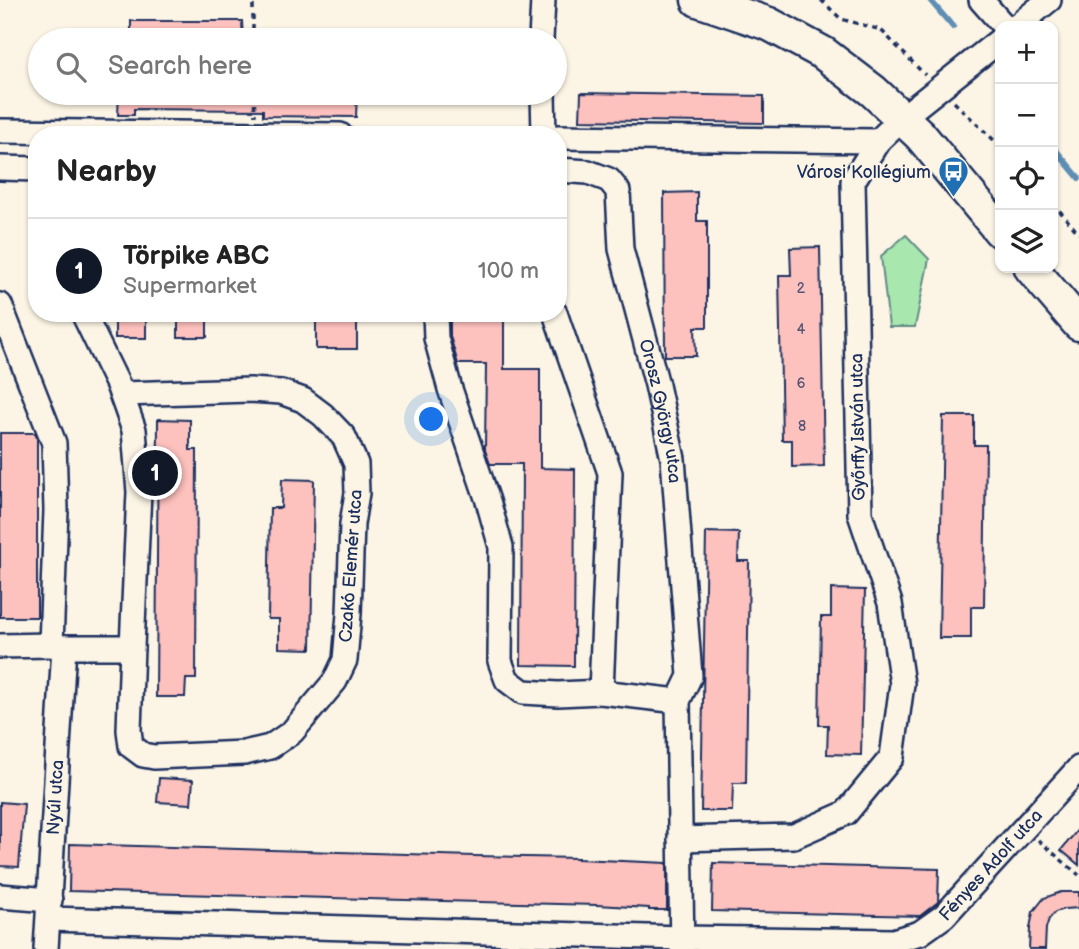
<!DOCTYPE html>
<html lang="en">
<head>
<meta charset="utf-8">
<style>
  body { margin:0; font-family:"Balsamiq Sans",sans-serif; background:#f2f2f2; color:#222 }
  .controls { position:absolute; right:21px; top:21px; display:grid; overflow:hidden; border-radius:14px; box-shadow:0 2px 5px #0004 }
  .controls button { width:63px; height:63px; display:grid; place-items:center; padding:0; border:0; border-bottom:2px solid #e0e0e0; background:#fff; color:#222; font:35px sans-serif }
  .you { position:absolute; left:432px; top:420px; width:24px; height:24px; margin:-18px; border:5px solid #fff; border-radius:50%; background:#1a73e8; box-shadow:0 0 0 10px #1a73e833 }
  .badge { display:grid; place-items:center; width:46px; height:46px; border-radius:50%; background:#111827; color:#fff; font-size:23px; font-weight:700 }
  .pin { position:absolute; translate:-50% -50%; border:4px solid #fff; box-shadow:0 2px 7px #0006 }
  .list { margin:0; padding:0; list-style:none }
  h2 { display:flex; justify-content:space-between; align-items:center; height:91px; margin:0; padding:0 28px; font-size:30px }
  h2 small { font-size:23px; font-weight:400; color:#767676 }
  .list li { display:grid; grid-template-columns:46px 1fr auto; gap:21px; align-items:center; box-sizing:border-box; height:105px; padding:0 28px; border-top:2px solid #e0e0e0 }
  .list b { display:block; font-size:26px; white-space:nowrap }
  .list p { margin:0; font-size:23px; white-space:nowrap; color:#767676 }
  .list em { font-size:23px; font-style:normal; color:#767676 }
  .icon { flex:none; width:38px; height:38px; fill:none; stroke:currentColor; stroke-width:2; stroke-linecap:round; stroke-linejoin:round }
  .map { position:relative; flex:none; width:1079px; height:949px; overflow:hidden }
  .search { position:absolute; background:#fff; box-shadow:0 2px 5px #0004; left:28px; top:28px; width:539px; height:77px; display:flex; align-items:center; gap:18px; box-sizing:border-box; padding:0 24px; border-radius:38px; color:#767676; font-size:26px }
  .panel { position:absolute; background:#fff; box-shadow:0 2px 5px #0004; left:28px; top:126px; width:539px; height:196px; border-radius:28px }
  .map>svg:first-child { display:block }
</style>
</head>
<body>
<div class="map">
<svg width="1079" height="949" viewBox="0 0 1079 949">
  <rect width="100%" height="100%" fill="#fcf5e5"/>
  <filter id="ink" filterUnits="userSpaceOnUse"><feTurbulence type="fractalNoise" baseFrequency=".0143" numOctaves="2"/><feDisplacementMap in="SourceGraphic" scale="14" xChannelSelector="R" yChannelSelector="G"/><feConvolveMatrix kernelMatrix="1 2 1 2 8 2 1 2 1" color-interpolation-filters="sRGB"/></filter>
  <g filter="url(#ink)">
    <path fill="#a8e7ae" stroke="#628b86" stroke-width="2" d="M906,235L929,259L915,327H889L881,256Z"/>
    <g fill="none" stroke-linecap="round" stroke-linejoin="round">
      <g stroke="#5f8eb4" stroke-width="6">
        <path d="M930,0L953,27"/>
        <path d="M1053,147L1079,178"/>
      </g>
    </g>
    <g fill="#fdc1be" stroke="#1b2f5e" stroke-width="2">
      <path d="M131,21H242L243,40H131Z"/>
      <path d="M119,93H357L356,117L263,116V110L134,109V115H118Z"/>
      <path d="M581,93L764,96V123L580,120Z"/>
      <path d="M697,192V221H707V327H695L696,356H665L664,193Z"/>
      <path d="M820,247L824,466L792,467V440H782L779,275H791L790,248Z"/>
      <rect x="115" y="313" width="31" height="25"/>
      <rect x="178" y="313" width="29" height="24"/>
      <rect x="316" y="313" width="41" height="36"/>
      <path d="M450,313H504V369H540V468L575,469L574,666L521,665L522,464H490L485,450L486,364H458L450,336Z"/>
      <path d="M943,416H974V445H986L984,607H971V638H939Z"/>
      <path d="M158,419L190,420V450H197L196,679H186L185,697H156Z"/>
      <path d="M0,433H35L37,438V617H0Z"/>
      <path d="M282,479L314,480L311,649L279,648V619H268L270,508H281Z"/>
      <path d="M706,532L739,533L738,561H749L746,783H733L732,811H701Z"/>
      <path d="M831,589L865,590L861,755L827,754L828,725H819L821,617H831Z"/>
      <path d="M159,778L193,780L191,804L157,802Z"/>
      <path d="M0,802L24,804L19,867L0,866Z"/>
      <path d="M1079,828V865L1061,850Z"/>
      <path d="M70,844L474,856L578,858V859L667,863V910H649V908L597,905L69,891Z"/>
      <path d="M713,863L939,869L938,902L920,916L712,911Z"/>
      <path d="M1061,892H1079V908L1064,909L1055,912L1049,919L1046,928L1045,949H1029L1030,928L1033,912L1044,898Z"/>
    </g>
    <g fill="none" stroke-linecap="round" stroke-linejoin="round">
      <defs>
        <g id="street">
          <path d="M981,0L1004,26"/>
          <path d="M1017,26L1049,0"/>
          <path d="M541,40L543,0"/>
          <path d="M543,93L544,135"/>
          <path d="M0,131L340,135"/>
          <path d="M558,137L878,141"/>
          <path d="M0,168L37,169"/>
          <path id="s1" d="M558,170L588,172L609,180L618,191L621,249L657,385L673,459L690,676L678,701L682,949"/>
          <path d="M0,305L54,443L56,510L51,645L64,647H132L139,492L134,430L118,385L83,313"/>
          <path d="M435,313L436,338L450,389L488,501L501,547L500,661L507,680L523,692L558,694L601,692"/>
          <path d="M555,313L610,473L601,692L678,701"/>
          <path d="M122,394L250,390L281,392L303,400L323,415L344,437L356,464L357,493L352,524L349,614L345,660L335,681L292,732L270,747L244,753L154,757L143,755L131,746L129,730L132,647"/>
          <path d="M0,646L51,645"/>
          <path d="M680,839L794,836L846,813L892,757L902,684L890,603L860,514L853,181L878,141L903,117L1000,40"/>
          <path d="M0,896L50,900"/>
          <path id="s2" d="M49,919L681,938L893,941L920,933L944,916L1079,768"/>
          <path id="s3" d="M46,949L64,647"/>
        </g>
        <g id="secondary">
          <path d="M698,0L769,24L823,53L873,91L920,135L1000,231"/>
          <path d="M1031,268L1079,324"/>
        </g>
      </defs>
      <use href="#street" stroke="#1b2f5e" stroke-width="28"/>
      <use href="#secondary" stroke="#1b2f5e" stroke-width="37"/>
      <g stroke="#1b2f5e" stroke-width="3.5" stroke-dasharray="5 5" stroke-linecap="butt">
        <path d="M821,0L841,19L881,30L925,75"/>
        <path d="M253,40V0"/>
        <path d="M254,93L255,115"/>
        <path d="M954,102L1000,146"/>
        <path d="M1053,203L1079,234"/>
        <path d="M1038,840L1079,875"/>
      </g>
      <use href="#street" stroke="#fcf5e5" stroke-width="23"/>
      <use href="#secondary" stroke="#fcf5e5" stroke-width="32"/>
    </g>
  </g>
  <defs>
    <symbol id="bus-pin" viewBox="-11 -11 22 30"><path d="M0 17L-7.5 6A9.5 9.5 0 1 1 7.5 6Z" fill="#1f6fb2" stroke="#fcf5e5"/><path d="M-5-6H5V4H4V6H2V4H-2V6H-4V4H-5ZM-3.5-4V0h7V-4ZM-3.5 1.2v1.5H-2V1.2ZM2 1.2v1.5H3.5V1.2Z" fill="#fff"/></symbol>
  </defs>
  <g fill-rule="evenodd">
    <use href="#bus-pin" x="936" y="154" width="35" height="47"/>
  </g>
  <g text-anchor="middle" dominant-baseline="central" stroke-width="5" stroke-linejoin="round" paint-order="stroke">
    <g font-size="14" fill="#545476">
      <text x="801" y="288">2</text>
      <text x="801" y="329">4</text>
      <text x="801" y="383">6</text>
      <text x="802" y="426">8</text>
    </g>
    <g font-size="18" fill="#1b2f5e" stroke="#fcf5e5" text-anchor="end">
      <text x="931" y="172">Városi Kollégium</text>
    </g>
    <g font-size="18" fill="#1b2f5e" stroke="#fcf5e5">
      <text stroke="none"><textPath href="#s1" startOffset="292">Orosz György utca</textPath></text>
      <text transform="translate(858 427) rotate(-91)">Győrffy István utca</text>
      <text transform="translate(351 566) rotate(-86)">Czakó Elemér utca</text>
      <text stroke="none"><textPath href="#s3" startOffset="152">Nyúl utca</textPath></text>
      <text stroke="none"><textPath href="#s2" startOffset="971">Fényes Adolf utca</textPath></text>
    </g>
  </g>
</svg>
<div class="controls">
<button>+</button>
<button>−</button>
<button><svg class="icon" aria-label="locate" viewBox="0 0 24 24"><circle cx="12" cy="12" r="6"/><path d="M12 2v4M12 18v4M2 12h4M18 12h4"/></svg></button>
<button><svg class="icon" aria-label="layers" viewBox="0 0 24 24"><path d="M12 4l9 5-9 5-9-5zM3 14l9 5 9-5"/></svg></button>
</div>
<div class="you"></div>
<div class="pin badge" style="left:155px;top:473px">1</div>
<div class="search"><svg class="icon" aria-label="search" viewBox="0 0 24 24"><circle cx="10" cy="10" r="6"/><path d="M15 15l6 6"/></svg>Search here</div>
<section class="panel">
<h2>Nearby<small></small></h2>
<ul class="list">
<li><span class="badge">1</span><div><b>Törpike ABC</b><p>Supermarket</p></div><em>100 m</em></li>
</ul>
</section>
</div>
</body>
</html>
